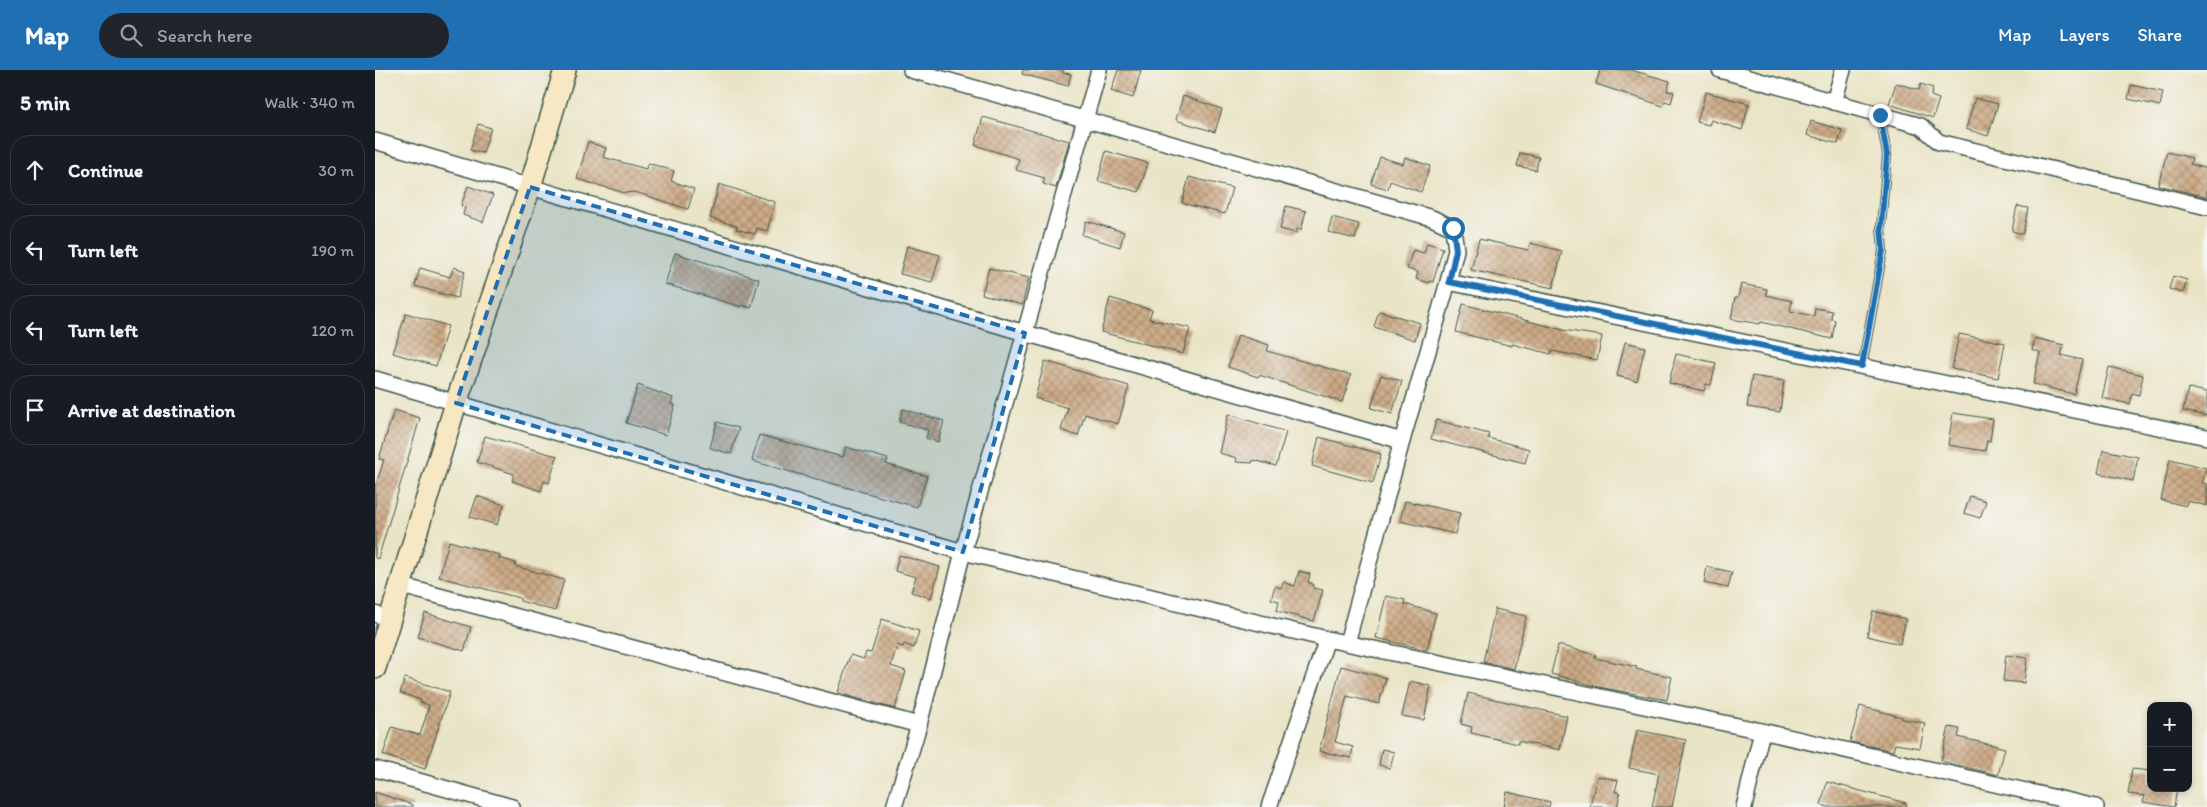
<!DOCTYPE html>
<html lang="en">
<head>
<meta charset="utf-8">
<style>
  body { margin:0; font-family:Itim,sans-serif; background:#20242c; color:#f1f3f6 }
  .controls { position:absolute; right:15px; bottom:15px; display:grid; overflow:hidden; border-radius:10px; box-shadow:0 2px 8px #0003 }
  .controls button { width:45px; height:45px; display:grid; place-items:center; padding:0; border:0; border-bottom:1px solid #363941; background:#171b24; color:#f1f3f6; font:25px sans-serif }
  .stop { position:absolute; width:15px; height:15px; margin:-11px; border:4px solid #1f6fb2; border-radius:50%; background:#fff }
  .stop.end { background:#1f6fb2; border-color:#fff; box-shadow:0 1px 5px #0008 }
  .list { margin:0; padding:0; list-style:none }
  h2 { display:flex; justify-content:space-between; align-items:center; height:65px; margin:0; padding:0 20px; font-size:21px }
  h2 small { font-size:16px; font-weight:400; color:#9ea1a6 }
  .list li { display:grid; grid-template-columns:32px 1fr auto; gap:15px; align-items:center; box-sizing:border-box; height:70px; margin:0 10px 10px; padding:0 10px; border:1px solid #363941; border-radius:20px }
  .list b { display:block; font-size:19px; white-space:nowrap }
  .list em { font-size:16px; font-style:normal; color:#9ea1a6 }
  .icon { flex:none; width:28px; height:28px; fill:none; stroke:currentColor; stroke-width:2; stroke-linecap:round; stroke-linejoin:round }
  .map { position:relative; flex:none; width:1832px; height:737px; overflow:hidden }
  header { display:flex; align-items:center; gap:30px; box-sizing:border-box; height:70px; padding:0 25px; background:#1f6fb2; color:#fff }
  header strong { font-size:24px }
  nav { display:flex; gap:28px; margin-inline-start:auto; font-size:18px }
  .search { width:350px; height:45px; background:#20242c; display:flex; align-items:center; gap:12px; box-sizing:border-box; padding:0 18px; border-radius:28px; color:#9ea1a6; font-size:19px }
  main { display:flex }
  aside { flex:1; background:#171b24 }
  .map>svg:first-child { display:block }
</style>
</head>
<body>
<header>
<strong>Map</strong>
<div class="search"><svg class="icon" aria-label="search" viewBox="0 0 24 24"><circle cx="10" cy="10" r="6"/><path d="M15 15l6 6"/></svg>Search here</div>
<nav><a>Map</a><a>Layers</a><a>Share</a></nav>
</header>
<main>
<aside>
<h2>5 min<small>Walk · 340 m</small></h2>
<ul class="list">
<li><svg class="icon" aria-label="ahead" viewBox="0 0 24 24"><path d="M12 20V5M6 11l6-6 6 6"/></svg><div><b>Continue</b></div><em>30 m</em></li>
<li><svg class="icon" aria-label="left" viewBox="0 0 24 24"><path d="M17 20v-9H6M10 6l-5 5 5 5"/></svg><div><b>Turn left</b></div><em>190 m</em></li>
<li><svg class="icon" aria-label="left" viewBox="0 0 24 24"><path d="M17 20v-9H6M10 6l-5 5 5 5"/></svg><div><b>Turn left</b></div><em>120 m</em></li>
<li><svg class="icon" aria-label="arrive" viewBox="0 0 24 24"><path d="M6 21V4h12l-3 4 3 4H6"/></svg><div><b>Arrive at destination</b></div></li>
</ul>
</aside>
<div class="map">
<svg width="1832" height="737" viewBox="0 0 1832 737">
  <defs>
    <pattern id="building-cross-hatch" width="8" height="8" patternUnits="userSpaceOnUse" patternTransform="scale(1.25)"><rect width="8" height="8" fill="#cdaa86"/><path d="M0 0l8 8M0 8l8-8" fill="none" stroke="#a68c6e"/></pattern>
  </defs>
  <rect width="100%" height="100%" fill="#f6f6f2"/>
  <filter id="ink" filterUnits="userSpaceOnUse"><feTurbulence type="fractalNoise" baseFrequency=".02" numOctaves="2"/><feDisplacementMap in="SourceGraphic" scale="10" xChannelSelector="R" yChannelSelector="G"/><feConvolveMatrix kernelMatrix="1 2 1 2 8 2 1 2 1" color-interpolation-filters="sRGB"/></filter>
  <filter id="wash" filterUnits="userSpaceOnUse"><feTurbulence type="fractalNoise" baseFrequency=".0096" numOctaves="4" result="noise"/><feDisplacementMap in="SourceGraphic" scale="20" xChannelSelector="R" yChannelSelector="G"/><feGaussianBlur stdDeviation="1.12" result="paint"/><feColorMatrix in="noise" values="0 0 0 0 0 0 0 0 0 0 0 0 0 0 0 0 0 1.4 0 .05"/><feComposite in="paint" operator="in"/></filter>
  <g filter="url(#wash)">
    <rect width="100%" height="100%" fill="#eae4c6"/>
    <g id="blocks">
      <g fill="url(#building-cross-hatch)">
        <path d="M648,0H688V3L696,4L693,16L647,4Z"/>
        <path d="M743,0H766L758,28L736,21Z"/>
        <path d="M1225,0H1256L1295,11L1292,21L1299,22L1296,33L1290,31L1288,36L1221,14Z"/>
        <path d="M1521,13L1544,20L1546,14L1558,18L1556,26L1564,29L1558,48L1514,34Z"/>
        <path d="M1756,15L1788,22L1785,36L1753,29Z"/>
        <path d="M1331,22L1374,34L1367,60L1336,50L1334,55L1322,52Z"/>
        <path d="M808,26L847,39L840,62L801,50Z"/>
        <path d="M1600,28L1623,34L1613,66L1591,59Z"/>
        <path d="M608,47L694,71L681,118L668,114L670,108L641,100L644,89L600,75Z"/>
        <path d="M1436,51L1467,60L1463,74L1432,65Z"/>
        <path d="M103,54L116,58L108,83L95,80Z"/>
        <path d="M213,72L231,78L228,87L271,99L273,93L299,101L296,111L319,119L313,139L260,122L250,123L202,109Z"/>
        <path d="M731,81L773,93L764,122L723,111Z"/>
        <path d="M1792,82L1817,88L1815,94L1832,99V127L1783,115Z"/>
        <path d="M1145,83L1164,87L1161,100L1142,96Z"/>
        <path d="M1005,87L1028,94L1030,87L1055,96L1046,122L1015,111L1013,119L996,114Z"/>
        <path d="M814,107L857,118L850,144L807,133Z"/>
        <path d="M344,114L400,132L392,161L382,158L380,164L361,159L362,156L335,148Z"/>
        <path d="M93,116L118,125L108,152L88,145L90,137L86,136Z"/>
        <path d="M911,136L931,141L926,160L922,159L921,163L905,159Z"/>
        <path d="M1642,136L1653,138L1648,164L1637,161Z"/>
        <path d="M957,147L984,154L980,169L953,162Z"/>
        <path d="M711,151L749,162L745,177L707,165Z"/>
        <path d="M1104,169L1153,180L1155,173L1187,181L1178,218L1096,200Z"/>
        <path d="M1052,173L1068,178L1058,212L1054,211V213L1041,209L1043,202L1032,199L1038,180L1049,183Z"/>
        <path d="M532,176L565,185L557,212L525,204Z"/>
        <path d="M300,183L384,209L376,238L367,235V237L290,214Z"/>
        <path d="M79,197L90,201L82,228L40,216L45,198L75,207Z"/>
        <path d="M614,198L654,208L647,235L607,224Z"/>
        <path d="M1798,206L1812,210L1808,223L1794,219Z"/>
        <path d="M1366,214L1392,219L1391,225L1417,231L1415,241L1439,246L1440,238L1457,241L1456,249L1460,250L1457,269L1386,252L1385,254L1356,249L1360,228H1363Z"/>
        <path d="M735,228L777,240L774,249L815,258L808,284L726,262Z"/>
        <path d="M1088,234L1188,260L1227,266L1222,290L1177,281L1176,284L1137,274V276L1081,262Z"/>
        <path d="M1004,241L1045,253L1040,270L999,257Z"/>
        <path d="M31,243L73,256L61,296L18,283Z"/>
        <path d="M1584,264L1630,273L1623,308L1577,299Z"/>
        <path d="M863,265L894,275L892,281L976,305L967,332L884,305L883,307L853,297Z"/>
        <path d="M1660,268L1689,275L1686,285L1707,290L1699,324L1658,314L1665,282L1657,280Z"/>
        <path d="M1250,272L1270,277L1262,311L1242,306Z"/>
        <path d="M1301,284L1341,293L1336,315L1331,314L1329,321L1294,313Z"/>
        <path d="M670,291L754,316L743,354L710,344L703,366L686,360L693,338L660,328Z"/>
        <path d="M1734,297L1768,305L1764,325L1757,323L1755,334L1727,328Z"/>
        <path d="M1006,305L1027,311L1017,344L996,338Z"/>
        <path d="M1377,306L1409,311L1405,342L1372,337Z"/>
        <path d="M263,315L298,328L296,334L300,335L291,365L251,353Z"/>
        <path d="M1813,318L1832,322V346L1808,341Z"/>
        <path d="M528,339L569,351L563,372L551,368L553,360L524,352Z"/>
        <path d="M19,340L45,348L3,489L0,488V417L9,390L4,389Z"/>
        <path d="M1578,343L1618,349L1615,371L1612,370L1610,381L1573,375Z"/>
        <path d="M853,344L911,362L901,396L878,390L877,393L861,392L862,388L844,383Z"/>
        <path d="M1061,350L1114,364L1113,368L1154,379L1150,393L1056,369Z"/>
        <path d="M342,352L364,358L356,384L335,378Z"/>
        <path d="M384,365L468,387L471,377L513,389L511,394L552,406L542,437L377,391Z"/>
        <path d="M110,366L182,386L174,413L169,411L166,421L137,411L139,404L102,392Z"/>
        <path d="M944,367L1006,384L998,413L937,396Z"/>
        <path d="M1728,380L1763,387L1758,411L1723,403Z"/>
        <path d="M1795,389L1831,398L1827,413L1832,414V436L1812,431L1811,436L1786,430Z"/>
        <path d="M102,426L129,435L122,455L95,447Z"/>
        <path d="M1595,426L1611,431L1605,448L1589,443Z"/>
        <path d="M1030,431L1085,443L1080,464L1025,451Z"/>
        <path d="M74,471L125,485L124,488L141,493L140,496L189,510L180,541L145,531V528L64,507Z"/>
        <path d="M524,485L565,497L556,528L536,522L541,507L520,501Z"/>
        <path d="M1332,497L1357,502L1353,518L1329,513Z"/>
        <path d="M924,501L935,504L933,512L938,514V518L948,520L939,551L902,541L904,531L896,529L900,516L906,518L908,512L920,516Z"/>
        <path d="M1011,526L1030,530L1029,534L1061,543L1052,580L1001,568Z"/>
        <path d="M1120,539L1151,546L1139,599L1108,592Z"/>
        <path d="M1498,541L1531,549L1525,574L1492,566Z"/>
        <path d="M50,543L96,557L89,581L43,567Z"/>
        <path d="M507,549L544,561L539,578L529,574L528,577L522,575L516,596L531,601L520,639L463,623L475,585L489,589L491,582L496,583Z"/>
        <path d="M1183,575L1221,585L1220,588L1262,597L1261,599L1297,607L1292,630L1224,617L1176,604Z"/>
        <path d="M1631,585L1652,588L1649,613L1628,611Z"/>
        <path d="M966,596L1011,608L1004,634L972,626L960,672L978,677L976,688L944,681Z"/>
        <path d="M30,608L75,622L50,699L8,685L17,657L45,665L53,640L54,635L45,632L46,630L25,623Z"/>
        <path d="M1035,611L1056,616L1049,650L1027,646Z"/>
        <path d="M1093,623L1192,646L1185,680L1143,671V674L1096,663L1097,657L1086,654Z"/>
        <path d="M1485,636L1527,647V649L1550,653L1545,678L1520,674L1518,681L1475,672Z"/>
        <path d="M1574,657L1585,659L1583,667L1630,678L1623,705L1566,691Z"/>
        <path d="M1262,660L1311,670L1297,737H1277L1284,704L1254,698Z"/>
        <path d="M1007,679L1019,682L1015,698L1004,695Z"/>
        <path d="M1757,699L1775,701L1773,713H1776V718H1802L1799,737L1768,732L1770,726L1753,724Z"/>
        <path d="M1222,706L1243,710L1240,722L1245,723L1242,737H1215Z"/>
        <path d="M1452,712L1531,733V737H1454L1446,735Z"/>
        <path d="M0,722L38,735V737H0Z"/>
        <path d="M1132,722L1175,732L1174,737H1129Z"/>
      </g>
    </g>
  </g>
  <g filter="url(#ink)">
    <use href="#blocks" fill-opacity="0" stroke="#3d564a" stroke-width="1"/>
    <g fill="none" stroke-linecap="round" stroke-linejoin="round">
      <defs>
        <path id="lane" d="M1487,297L1508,181L1506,157L1512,85L1505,45"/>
        <g id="street">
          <path d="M536,0L1057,148L1078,158L1081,180L1073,212L1027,371L972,573"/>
          <path d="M1345,0L1546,56L1564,72L1832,137"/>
          <path d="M1459,32L1468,0"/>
          <path d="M0,71L650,263L1027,371"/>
          <path d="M1073,212L1832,367"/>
          <path d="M0,309L588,482L952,569L1382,660L1721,737"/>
          <path d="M27,516L544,655"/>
          <path d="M0,544L15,549"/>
          <path d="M0,699L137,737"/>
          <path d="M519,737L544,655L588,482L724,0"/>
          <path d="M894,737L952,569"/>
          <path d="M1369,737L1387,661"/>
        </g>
        <path id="secondary" d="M0,598L81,333L155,117L190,0"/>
      </defs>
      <use href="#lane" stroke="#3d564a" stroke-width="10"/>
      <use href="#street" stroke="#3d564a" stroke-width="18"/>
      <use href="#secondary" stroke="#3d564a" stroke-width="24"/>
      <use href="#lane" stroke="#fff" stroke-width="8"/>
      <use href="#street" stroke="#fff" stroke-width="15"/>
      <use href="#secondary" stroke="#f8e7c3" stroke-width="21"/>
    </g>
  </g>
  <g fill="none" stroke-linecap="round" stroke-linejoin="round" filter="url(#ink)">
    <path stroke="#1f6fb2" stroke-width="6" d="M1078,158L1081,180L1074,212L1487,296L1508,180L1506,157L1512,85L1505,45"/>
  </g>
  <path fill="#1f6fb2" fill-opacity="0.2" stroke="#1f6fb2" stroke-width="4" stroke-dasharray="10 6" stroke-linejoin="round" d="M155,117L650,263L588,482L81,333Z"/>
</svg>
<div class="controls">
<button>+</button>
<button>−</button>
</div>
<div class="stop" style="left:1078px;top:158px"></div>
<div class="stop end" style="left:1505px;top:45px"></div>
</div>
</main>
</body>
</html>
